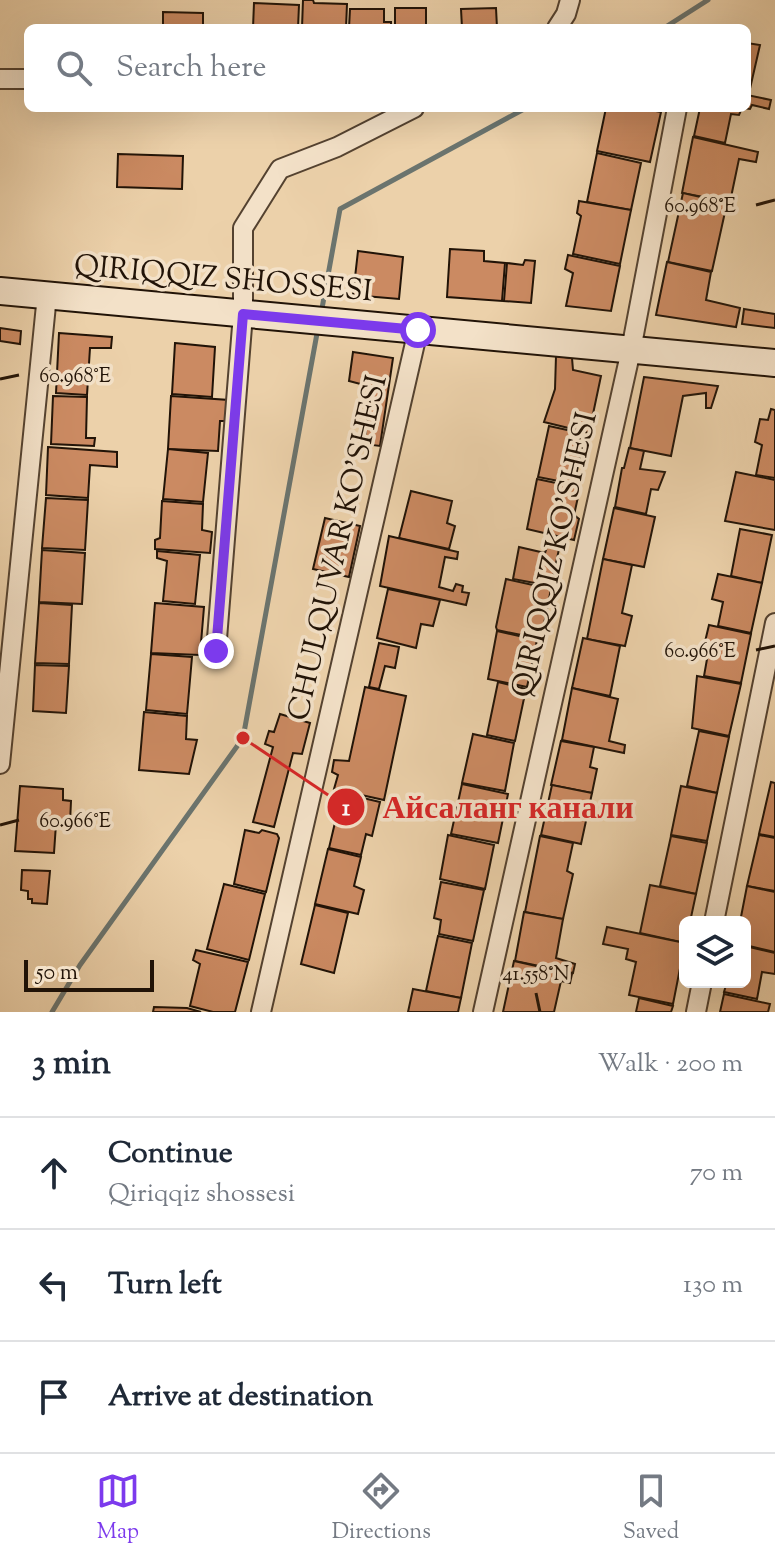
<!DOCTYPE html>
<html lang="en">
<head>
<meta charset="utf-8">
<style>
  body { margin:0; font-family:"Sorts Mill Goudy",serif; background:#f6f6f7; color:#1f2937 }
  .controls { position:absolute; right:24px; bottom:24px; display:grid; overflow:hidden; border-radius:12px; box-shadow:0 8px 32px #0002 }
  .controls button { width:72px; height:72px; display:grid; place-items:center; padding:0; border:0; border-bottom:2px solid #e0e1e3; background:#fff; color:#1f2937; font:40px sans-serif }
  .scale { position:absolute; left:24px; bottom:20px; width:130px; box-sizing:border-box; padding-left:8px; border:4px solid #211307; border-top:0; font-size:22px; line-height:28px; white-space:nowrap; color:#211307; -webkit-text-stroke:6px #f3e1c8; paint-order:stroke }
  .stop { position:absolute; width:24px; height:24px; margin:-18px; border:6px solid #7c3aed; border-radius:50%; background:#fff }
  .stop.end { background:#7c3aed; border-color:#fff; box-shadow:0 2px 8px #0008 }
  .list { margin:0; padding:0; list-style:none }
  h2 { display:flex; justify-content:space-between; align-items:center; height:104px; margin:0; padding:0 32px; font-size:34px }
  h2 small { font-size:26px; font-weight:400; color:#747a83 }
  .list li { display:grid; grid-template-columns:52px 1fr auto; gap:24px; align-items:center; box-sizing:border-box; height:112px; padding:0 32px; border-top:2px solid #e0e1e3 }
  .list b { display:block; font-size:30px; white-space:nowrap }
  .list p { margin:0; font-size:26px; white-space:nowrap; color:#747a83 }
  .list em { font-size:26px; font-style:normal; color:#747a83 }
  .icon { flex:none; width:44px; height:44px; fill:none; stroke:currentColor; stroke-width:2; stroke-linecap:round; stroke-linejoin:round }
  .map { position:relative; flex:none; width:775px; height:1012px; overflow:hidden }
  .search { position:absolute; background:#fff; box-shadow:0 8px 32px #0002; left:24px; right:24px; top:24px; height:88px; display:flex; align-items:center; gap:20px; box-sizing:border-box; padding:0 28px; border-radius:12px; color:#747a83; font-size:30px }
  .sheet { height:440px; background:#fff }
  nav { display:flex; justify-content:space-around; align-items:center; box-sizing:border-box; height:112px; border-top:2px solid #e0e1e3; background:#fff; font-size:22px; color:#747a83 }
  nav a { display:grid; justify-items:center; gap:4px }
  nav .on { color:#7c3aed }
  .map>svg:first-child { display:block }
</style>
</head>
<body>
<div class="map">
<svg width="775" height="1012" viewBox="0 0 775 1012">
  <rect width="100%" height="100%" fill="#ecd1aa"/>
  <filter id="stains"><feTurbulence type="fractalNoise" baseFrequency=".0025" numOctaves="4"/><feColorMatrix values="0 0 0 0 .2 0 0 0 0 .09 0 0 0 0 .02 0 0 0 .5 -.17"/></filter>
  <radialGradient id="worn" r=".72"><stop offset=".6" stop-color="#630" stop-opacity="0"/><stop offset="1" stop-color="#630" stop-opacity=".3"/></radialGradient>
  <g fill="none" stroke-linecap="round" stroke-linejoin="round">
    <g stroke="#6b746e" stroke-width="5">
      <path d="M664,28L708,0"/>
      <path d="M321,314L340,209L526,108"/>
      <path d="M52,1012L80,965L243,738L318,328"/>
    </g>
  </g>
  <g fill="#cb8a62" stroke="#211307" stroke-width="2">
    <path d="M303,0H313L314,3L347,4L346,28H302Z"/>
    <path d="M254,3L299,5L298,28H253Z"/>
    <rect x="395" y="8" width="31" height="20"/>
    <path d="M496,8L497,28H462L461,9Z"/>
    <path d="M350,9H384V22H391V28H349Z"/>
    <path d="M163,12L203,13V28H163Z"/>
    <path d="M747,43L760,45L749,93H747Z"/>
    <path d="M747,95L771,100L769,109L752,105L750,109L742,108L739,115L731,114L725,143L694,136L700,108H747Z"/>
    <path d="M606,108H640L661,112L650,162L597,151Z"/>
    <path d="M693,137L758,152L756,162L739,159L730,202L682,193Z"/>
    <path d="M597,153L641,163L631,210L587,202Z"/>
    <path d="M118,154L183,156L182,189L117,187Z"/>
    <path d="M683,193L727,203L712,271L668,262Z"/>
    <path d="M579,201L631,210L620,264L573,254L581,216L577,213Z"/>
    <path d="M450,249L484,251V261L505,263L502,301L447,297Z"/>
    <path d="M358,251L403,257L399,299L353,295Z"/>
    <path d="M568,255L620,266L611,311L566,306L573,273L565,269Z"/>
    <path d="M525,260L535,261L531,303L504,301L507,263L523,265Z"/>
    <path d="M667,262L711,272L706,300L740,308L736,327L656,315Z"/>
    <path d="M744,309L775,314V328L742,324Z"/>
    <path d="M0,328L21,331L20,344L0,341Z"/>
    <path d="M59,333L112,337L111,348H90L87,395L56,393Z"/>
    <path d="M175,343L215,347L212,397L172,394Z"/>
    <path d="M353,352L393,358L380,446L364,444L372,387L349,381Z"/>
    <path d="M556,356L572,358L573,370L601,376L589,433L544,422L555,389Z"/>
    <path d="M644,377L718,386L711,408H706V393L683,396L671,456L630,448Z"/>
    <path d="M53,396L87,397L86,438H95L94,446L51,444Z"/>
    <path d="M171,396L229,400L227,421H220L218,451L168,449Z"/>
    <path d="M771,409L775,410V478L756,475L762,445L755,442L760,419L768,420Z"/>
    <path d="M549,426L581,433L578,445L582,448L574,484L538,477Z"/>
    <path d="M48,447L117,452V467L90,465L88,498L46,495Z"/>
    <path d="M629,448L644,451L640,469L665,472L658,490L651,489L646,514L615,507L622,468H624Z"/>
    <path d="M168,449L208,453L203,502L163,499Z"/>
    <path d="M736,472L775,480V530L725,521Z"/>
    <path d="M537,479L580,488L574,515L579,519L574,540L527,529Z"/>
    <path d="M411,491L452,501L447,523L455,526L449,549L399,538Z"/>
    <path d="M46,498L88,500L85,550L42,548Z"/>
    <path d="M162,501L203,504L202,530L212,532L210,553L155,549V540L160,538Z"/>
    <path d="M614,508L655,517L644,567L603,559Z"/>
    <path d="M325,518L360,526L349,577L313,569Z"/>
    <path d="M740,529L772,535L762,583L731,576Z"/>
    <path d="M389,536L458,552L457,559L445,557L439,587L453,591L456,584L463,586L462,592L469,593L466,605L380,586Z"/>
    <path d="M550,537L561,540L551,586L513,579L519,547L545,553Z"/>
    <path d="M42,550L85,553L82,604L39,602Z"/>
    <path d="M157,551L200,555L195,604L163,601L167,561L157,558Z"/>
    <path d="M603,559L632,565L622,613L632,616L625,646L587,639Z"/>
    <path d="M718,574L762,583L751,633L718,626L723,602L712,599Z"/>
    <path d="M506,579L551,589L541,639L497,630L496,627Z"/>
    <path d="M388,589L440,600L433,626L421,624L416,648L377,638Z"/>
    <path d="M39,603L72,605L69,664L35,663Z"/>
    <path d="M155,603L204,607L200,655L151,653Z"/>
    <path d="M709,625L751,634L741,683L704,676L709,648L704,646Z"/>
    <path d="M497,631L537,640L527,687L488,679Z"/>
    <path d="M583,638L620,646L610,696L572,688Z"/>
    <path d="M379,643L399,647L395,668L385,666L379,689L369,687Z"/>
    <path d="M151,654L192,657L187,714L146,710Z"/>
    <path d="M35,665L69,666L66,713L33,711Z"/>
    <path d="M697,676L741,684L729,736L692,728Z"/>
    <path d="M498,682L526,689L515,741L487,735Z"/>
    <path d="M365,687L406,696L384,800L334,789L338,775L332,772L334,760L349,761Z"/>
    <path d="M572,688L618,699L609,741L625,745L624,753L562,740Z"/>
    <path d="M144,712L187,716L186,739L197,740L189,774L139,770Z"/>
    <path d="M280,714L310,723L302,754L293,753L274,827L253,822L273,747L265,744L269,731L274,732Z"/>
    <path d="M699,731L729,737L717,793L687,786Z"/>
    <path d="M473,734L514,743L505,791L462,783Z"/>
    <path d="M561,741L594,747L590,767L597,769L592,793L551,785Z"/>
    <path d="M771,782L775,783V837L759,834Z"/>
    <path d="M462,784L508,794L498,843L451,834Z"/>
    <path d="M552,785L592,793L581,844L541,835Z"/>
    <path d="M20,786L63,789V800L71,801L70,823L56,824L54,853L15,851Z"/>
    <path d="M681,786L717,793L707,841L671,835Z"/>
    <path d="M342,793L380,802L372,836L366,834L361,855L329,848Z"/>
    <path d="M245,830L259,833L262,830L277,834L279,838L266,892L234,884Z"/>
    <path d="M448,835L494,845L485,889L440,879Z"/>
    <path d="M759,835L775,838V891L747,886Z"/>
    <path d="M540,836L573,843L567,871L573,874L563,919L525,912Z"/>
    <path d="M671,836L707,843L696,894L660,886Z"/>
    <path d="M328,849L361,857L354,886L364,890L358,914L315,904Z"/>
    <path d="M22,870L50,871L47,904L32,903V899H28V891L21,890Z"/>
    <path d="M441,882L484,890L473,941L439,934L441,920L434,918Z"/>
    <path d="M224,884L265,894L249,960L207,949Z"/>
    <path d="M650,885L696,894L690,922H685V943L640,933Z"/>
    <path d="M747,886L775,892V952L745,945V922H740Z"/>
    <path d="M315,905L348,913L334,973L301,964Z"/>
    <path d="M524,912L563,919L556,958L575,964L573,973L515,961Z"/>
    <path d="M607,927L685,943L673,1004L629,995L636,962L626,959L628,949L603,944Z"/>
    <path d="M438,936L472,943L461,998L426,991Z"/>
    <path d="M745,946L775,953V974L762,972L757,999L724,992L727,982H745Z"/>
    <path d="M196,950L248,962L235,1012H213L190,1006L200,964L193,960Z"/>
    <path d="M514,961L572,974L570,983L561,981L554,1012H503Z"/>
    <path d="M413,989L461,998L458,1012H408Z"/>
    <path d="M724,994L770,1004L768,1012H720Z"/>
    <path d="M639,998L673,1006L671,1012H636Z"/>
    <path d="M154,1007L187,1008L201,1012H153Z"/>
  </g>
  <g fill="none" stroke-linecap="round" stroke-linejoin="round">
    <defs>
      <g id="street">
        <path d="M557,28L566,14L570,0"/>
        <path d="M0,79H28"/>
        <path d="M216,651L243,314V228L280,169L337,147L414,108"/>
        <path d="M0,764L47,295"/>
        <path d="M714,922L775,623"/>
        <path d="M261,1012L418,330"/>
        <path d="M483,1012L631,350L677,108"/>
        <path d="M696,1012L702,982"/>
      </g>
      <path id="secondary" d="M0,291L775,363"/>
    </defs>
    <use href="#street" stroke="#544230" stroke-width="22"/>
    <use href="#secondary" stroke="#211307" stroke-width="30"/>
    <use href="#street" stroke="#f3e1c8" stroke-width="18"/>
    <use href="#secondary" stroke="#f3e1c8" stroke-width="26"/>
  </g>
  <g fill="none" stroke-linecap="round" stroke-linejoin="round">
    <path stroke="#7c3aed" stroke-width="10" d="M216,651L243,314L418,330"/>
  </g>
  <path fill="none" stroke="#211307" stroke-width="3" d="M756,205L775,200M0,379L19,375M756,650L775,646M0,825L19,820M536,993L540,1012"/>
  <g text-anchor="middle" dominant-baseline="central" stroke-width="7" stroke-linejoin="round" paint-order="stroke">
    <g font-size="30" fill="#211307" stroke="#f3e1c8">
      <text transform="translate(223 280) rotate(5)">QIRIQQIZ SHOSSESI</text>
      <text transform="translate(339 548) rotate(-77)">CHULQUVAR KO'SHESI</text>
      <text transform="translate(556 555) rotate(-77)">QIRIQQIZ KO'SHESI</text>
    </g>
  </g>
  <g font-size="20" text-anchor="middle" fill="#211307" stroke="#f3e1c8" stroke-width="7" stroke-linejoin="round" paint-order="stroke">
    <text x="700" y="212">60.968°E</text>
    <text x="75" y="382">60.968°E</text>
    <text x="700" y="657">60.966°E</text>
    <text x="75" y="827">60.966°E</text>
    <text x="536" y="980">41.558°N</text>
  </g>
  <path fill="none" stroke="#d62828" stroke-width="3" d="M243 738L346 807"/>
  <g fill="#d62828" stroke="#f3e1c8" stroke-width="3">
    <circle cx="243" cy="738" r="8"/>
    <circle cx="346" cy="807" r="20"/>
  </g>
  <g font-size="24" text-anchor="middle" font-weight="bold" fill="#fff">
    <text x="346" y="815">1</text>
  </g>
  <g font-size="32" text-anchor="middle" font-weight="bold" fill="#d62828" stroke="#f3e1c8" stroke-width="7" stroke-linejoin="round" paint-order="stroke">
    <text x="508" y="818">Айсаланг канали</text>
  </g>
  <rect width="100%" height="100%" filter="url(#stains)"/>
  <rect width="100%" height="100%" fill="url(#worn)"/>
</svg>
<div class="controls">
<button><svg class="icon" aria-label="layers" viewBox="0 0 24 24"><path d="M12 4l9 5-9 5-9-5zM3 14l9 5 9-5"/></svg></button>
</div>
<div class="scale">50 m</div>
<div class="stop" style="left:418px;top:330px"></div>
<div class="stop end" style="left:216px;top:651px"></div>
<div class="search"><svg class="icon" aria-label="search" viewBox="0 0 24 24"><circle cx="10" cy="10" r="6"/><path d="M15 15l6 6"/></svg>Search here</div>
</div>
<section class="sheet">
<h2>3 min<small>Walk · 200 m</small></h2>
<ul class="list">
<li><svg class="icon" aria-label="ahead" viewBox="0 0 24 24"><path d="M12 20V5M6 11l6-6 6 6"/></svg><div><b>Continue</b><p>Qiriqqiz shossesi</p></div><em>70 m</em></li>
<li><svg class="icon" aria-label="left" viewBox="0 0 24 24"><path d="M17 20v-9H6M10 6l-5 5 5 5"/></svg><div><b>Turn left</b></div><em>130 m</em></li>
<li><svg class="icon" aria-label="arrive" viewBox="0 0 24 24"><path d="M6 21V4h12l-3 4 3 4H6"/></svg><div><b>Arrive at destination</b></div></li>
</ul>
</section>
<nav>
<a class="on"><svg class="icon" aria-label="map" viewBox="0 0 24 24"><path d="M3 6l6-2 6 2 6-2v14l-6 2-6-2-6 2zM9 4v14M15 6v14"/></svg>Map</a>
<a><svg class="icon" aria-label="directions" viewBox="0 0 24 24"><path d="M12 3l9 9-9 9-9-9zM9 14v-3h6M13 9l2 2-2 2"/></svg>Directions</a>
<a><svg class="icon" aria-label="saved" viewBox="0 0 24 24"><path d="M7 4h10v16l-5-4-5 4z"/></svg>Saved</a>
</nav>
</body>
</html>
